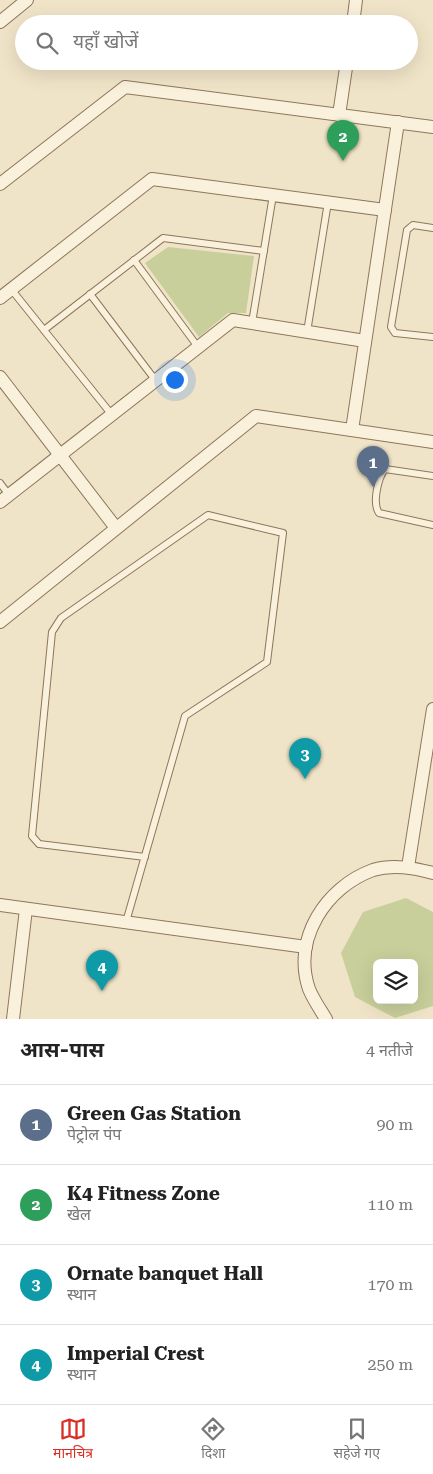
<!DOCTYPE html>
<html lang="hi">
<head>
<meta charset="utf-8">
<style>
  body { margin:0; font-family:"Roboto Serif","Noto Sans Devanagari",serif; background:#f2f2f2; color:#222 }
  .controls { position:absolute; right:15px; bottom:15px; display:grid; overflow:hidden; border-radius:8px; box-shadow:0 5px 20px #0002 }
  .controls button { width:45px; height:45px; display:grid; place-items:center; padding:0; border:0; border-bottom:1px solid #e0e0e0; background:#fff; color:#222; font:25px sans-serif }
  .you { position:absolute; left:174px; top:379px; width:18px; height:18px; margin:-12px; border:4px solid #fff; border-radius:50%; background:#1a73e8; box-shadow:0 0 0 8px #1a73e833 }
  .badge { display:grid; place-items:center; width:32px; height:32px; border-radius:50%; background:#d93025; color:#fff; font-size:16px; font-weight:700 }
  .pin { position:absolute; translate:-50% -41px; filter:drop-shadow(0 1px 2px #0008) }
  .pin::after { content:''; position:absolute; top:26px; width:18px; height:15px; background:inherit; clip-path:polygon(0 0,100% 0,50% 100%) }
  .list { margin:0; padding:0; list-style:none }
  h2 { display:flex; justify-content:space-between; align-items:center; height:65px; margin:0; padding:0 20px; font-size:21px }
  h2 small { font-size:16px; font-weight:400; color:#767676 }
  .list li { display:grid; grid-template-columns:32px 1fr auto; gap:15px; align-items:center; box-sizing:border-box; height:80px; padding:0 20px; border-top:1px solid #e0e0e0 }
  .list b { display:block; font-size:19px; white-space:nowrap }
  .list p { margin:0; font-size:16px; white-space:nowrap; color:#767676 }
  .list em { font-size:16px; font-style:normal; color:#767676 }
  .icon { flex:none; width:28px; height:28px; fill:none; stroke:currentColor; stroke-width:2; stroke-linecap:round; stroke-linejoin:round }
  .map { position:relative; flex:none; width:433px; height:1019px; overflow:hidden }
  .search { position:absolute; background:#fff; box-shadow:0 5px 20px #0002; left:15px; right:15px; top:15px; height:55px; display:flex; align-items:center; gap:12px; box-sizing:border-box; padding:0 18px; border-radius:28px; color:#767676; font-size:19px }
  .sheet { height:385px; background:#fff }
  nav { display:flex; justify-content:space-around; align-items:center; box-sizing:border-box; height:70px; border-top:1px solid #e0e0e0; background:#fff; font-size:14px; color:#767676 }
  nav a { display:grid; justify-items:center; gap:2px }
  nav .on { color:#d93025 }
  .map>svg:first-child { display:block }
</style>
</head>
<body>
<div class="map">
<svg width="433" height="1019" viewBox="0 0 433 1019">
  <rect width="100%" height="100%" fill="#f0e4c8"/>
  <g fill="#c9cf9b" fill-rule="evenodd">
    <path d="M168,247L254,256L246,313H228L199,337L145,263Z"/>
    <path d="M406,898L433,912V1006L395,1018L355,997L341,953L363,912ZM377,963H414V1000H377Z"/>
  </g>
  <g fill="none" stroke-linecap="round" stroke-linejoin="round">
    <defs>
      <g id="lane">
        <path d="M433,228L413,225L407,230L391,327L395,333L433,337"/>
        <path d="M134,260L198,347"/>
        <path d="M11,289L112,415"/>
        <path d="M90,294L156,381"/>
        <path d="M252,323L273,195"/>
        <path d="M44,330L163,238L264,251"/>
        <path d="M307,332L328,202"/>
        <path d="M433,476L385,469C378,478 372,503 379,513L433,525"/>
        <path d="M0,483L9,495"/>
        <path d="M126,922L185,716L267,662L283,533L208,515L61,618L52,632L32,836L39,844L145,857"/>
      </g>
      <g id="street">
        <path d="M0,22L27,0"/>
        <path d="M353,24L356,0"/>
        <path d="M339,115L347,61"/>
        <path d="M0,184L125,87L433,127"/>
        <path d="M0,298L152,179L385,210"/>
        <path d="M0,377L116,528"/>
        <path d="M352,430L398,122"/>
        <path d="M0,502L233,320L365,341"/>
        <path d="M0,622L256,416L433,442"/>
        <path d="M408,867L433,709"/>
        <path d="M0,905L306,947"/>
        <path d="M13,1019L26,909"/>
        <path d="M326,1019C320,1009 313,999 309,989C292,939 326,887 373,870C393,864 414,868 433,873"/>
      </g>
    </defs>
    <use href="#lane" stroke="#8d765c" stroke-width="8"/>
    <use href="#street" stroke="#8d765c" stroke-width="14"/>
    <use href="#lane" stroke="#faf1dc" stroke-width="6"/>
    <use href="#street" stroke="#faf1dc" stroke-width="12"/>
  </g>
</svg>
<div class="controls">
<button><svg class="icon" aria-label="layers" viewBox="0 0 24 24"><path d="M12 4l9 5-9 5-9-5zM3 14l9 5 9-5"/></svg></button>
</div>
<div class="you"></div>
<div class="pin badge" style="left:373px;top:487px;background:#5c6f8a">1</div>
<div class="pin badge" style="left:343px;top:161px;background:#2e9e5b">2</div>
<div class="pin badge" style="left:305px;top:779px;background:#0f9aa8">3</div>
<div class="pin badge" style="left:102px;top:991px;background:#0f9aa8">4</div>
<div class="search"><svg class="icon" aria-label="search" viewBox="0 0 24 24"><circle cx="10" cy="10" r="6"/><path d="M15 15l6 6"/></svg>यहाँ खोजें</div>
</div>
<section class="sheet">
<h2>आस-पास<small>4 नतीजे</small></h2>
<ul class="list">
<li><span class="badge" style="background:#5c6f8a">1</span><div><b>Green Gas Station</b><p>पेट्रोल पंप</p></div><em>90 m</em></li>
<li><span class="badge" style="background:#2e9e5b">2</span><div><b>K4 Fitness Zone</b><p>खेल</p></div><em>110 m</em></li>
<li><span class="badge" style="background:#0f9aa8">3</span><div><b>Ornate banquet Hall</b><p>स्थान</p></div><em>170 m</em></li>
<li><span class="badge" style="background:#0f9aa8">4</span><div><b>Imperial Crest</b><p>स्थान</p></div><em>250 m</em></li>
</ul>
</section>
<nav>
<a class="on"><svg class="icon" aria-label="map" viewBox="0 0 24 24"><path d="M3 6l6-2 6 2 6-2v14l-6 2-6-2-6 2zM9 4v14M15 6v14"/></svg>मानचित्र</a>
<a><svg class="icon" aria-label="directions" viewBox="0 0 24 24"><path d="M12 3l9 9-9 9-9-9zM9 14v-3h6M13 9l2 2-2 2"/></svg>दिशा</a>
<a><svg class="icon" aria-label="saved" viewBox="0 0 24 24"><path d="M7 4h10v16l-5-4-5 4z"/></svg>सहेजे गए</a>
</nav>
</body>
</html>
